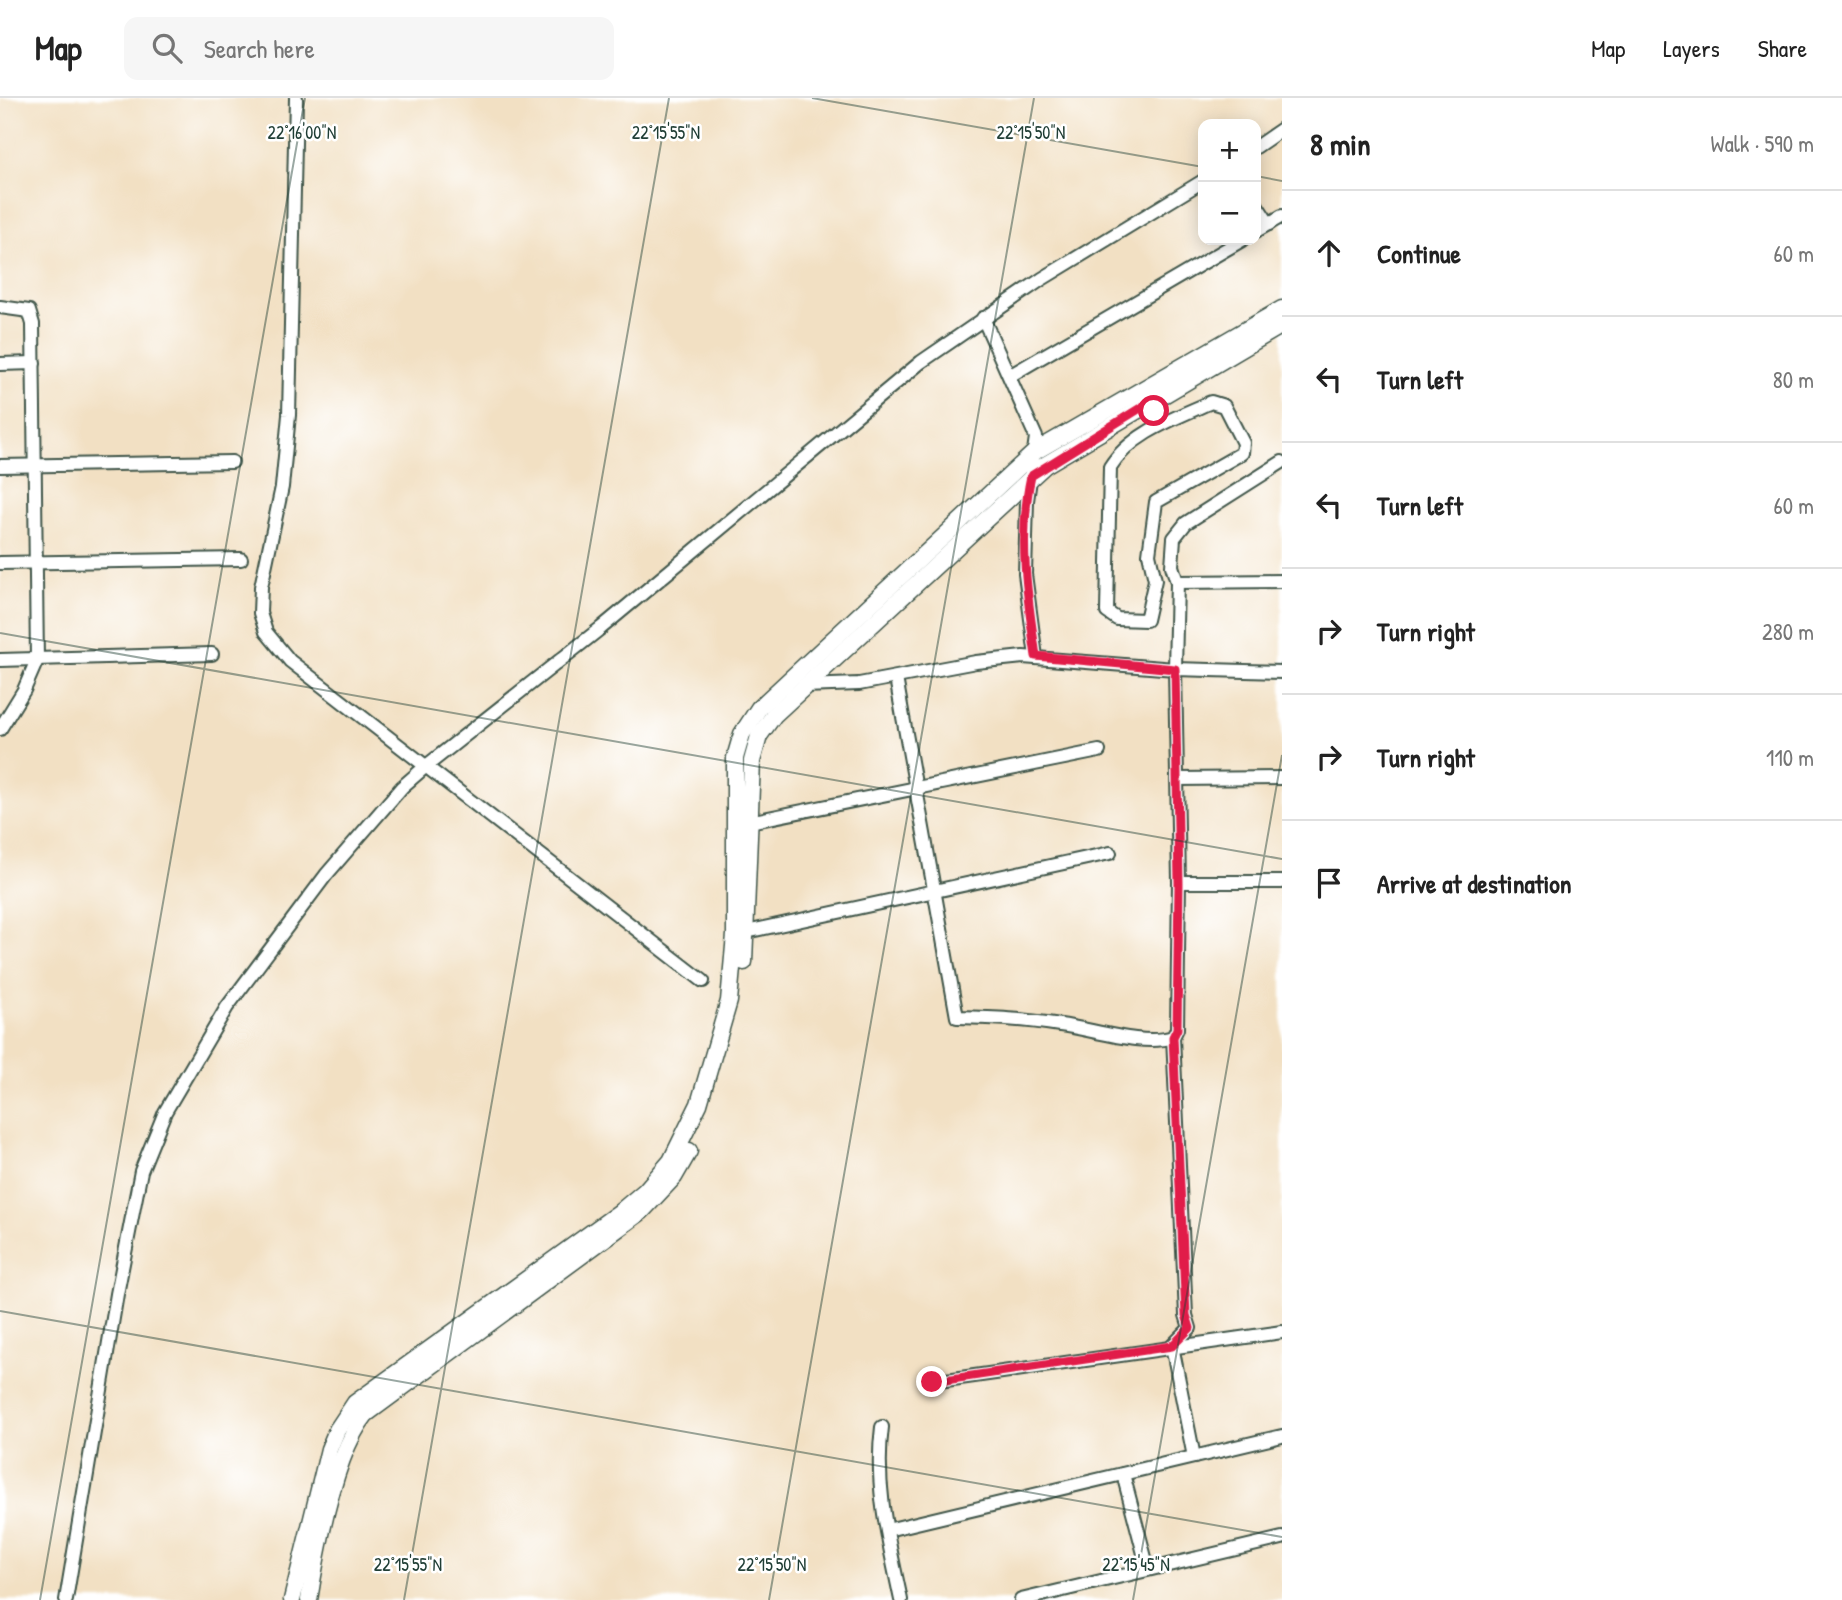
<!DOCTYPE html>
<html lang="en">
<head>
<meta charset="utf-8">
<style>
  body { margin:0; font-family:"Patrick Hand",sans-serif; background:#f6f6f6; color:#222 }
  .controls { position:absolute; right:21px; top:21px; display:grid; overflow:hidden; border-radius:14px; box-shadow:0 4px 18px #0003 }
  .controls button { width:63px; height:63px; display:grid; place-items:center; padding:0; border:0; border-bottom:2px solid #e0e0e0; background:#fff; color:#222; font:35px sans-serif }
  .stop { position:absolute; width:21px; height:21px; margin:-16px; border:5px solid #e11d48; border-radius:50%; background:#fff }
  .stop.end { background:#e11d48; border-color:#fff; box-shadow:0 2px 7px #0008 }
  .list { margin:0; padding:0; list-style:none }
  h2 { display:flex; justify-content:space-between; align-items:center; height:91px; margin:0; padding:0 28px; font-size:30px }
  h2 small { font-size:23px; font-weight:400; color:#767676 }
  .list li { display:grid; grid-template-columns:46px 1fr auto; gap:21px; align-items:center; box-sizing:border-box; height:126px; padding:0 28px; border-top:2px solid #e0e0e0 }
  .list b { display:block; font-size:26px; white-space:nowrap }
  .list em { font-size:23px; font-style:normal; color:#767676 }
  .icon { flex:none; width:38px; height:38px; fill:none; stroke:currentColor; stroke-width:2; stroke-linecap:round; stroke-linejoin:round }
  .map { position:relative; flex:none; width:1282px; height:1502px; overflow:hidden }
  header { display:flex; align-items:center; gap:42px; box-sizing:border-box; height:98px; padding:0 35px; background:#fff; border-bottom:2px solid #e0e0e0 }
  header strong { font-size:33px }
  nav { display:flex; gap:38px; margin-inline-start:auto; font-size:24px }
  .search { width:490px; height:63px; background:#f6f6f6; display:flex; align-items:center; gap:18px; box-sizing:border-box; padding:0 24px; border-radius:14px; color:#767676; font-size:26px }
  main { display:flex }
  aside { flex:1; background:#fff }
  .map>svg:first-child { display:block }
</style>
</head>
<body>
<header>
<strong>Map</strong>
<div class="search"><svg class="icon" aria-label="search" viewBox="0 0 24 24"><circle cx="10" cy="10" r="6"/><path d="M15 15l6 6"/></svg>Search here</div>
<nav><a>Map</a><a>Layers</a><a>Share</a></nav>
</header>
<main>
<div class="map">
<svg width="1282" height="1502" viewBox="0 0 1282 1502">
  <rect width="100%" height="100%" fill="#fff"/>
  <filter id="ink" filterUnits="userSpaceOnUse"><feTurbulence type="fractalNoise" baseFrequency=".0143" numOctaves="2"/><feDisplacementMap in="SourceGraphic" scale="14" xChannelSelector="R" yChannelSelector="G"/><feConvolveMatrix kernelMatrix="1 2 1 2 8 2 1 2 1" color-interpolation-filters="sRGB"/></filter>
  <filter id="wash" filterUnits="userSpaceOnUse"><feTurbulence type="fractalNoise" baseFrequency=".00686" numOctaves="4" result="noise"/><feDisplacementMap in="SourceGraphic" scale="28" xChannelSelector="R" yChannelSelector="G"/><feGaussianBlur stdDeviation="1.57" result="paint"/><feColorMatrix in="noise" values="0 0 0 0 0 0 0 0 0 0 0 0 0 0 0 0 0 1.4 0 .05"/><feComposite in="paint" operator="in"/></filter>
  <g filter="url(#wash)">
    <rect width="100%" height="100%" fill="#f2e0c3"/>
  </g>
  <g filter="url(#ink)">
    <g fill="none" stroke-linecap="round" stroke-linejoin="round">
      <defs>
        <g id="minor">
          <path d="M296,0L289,317L282,389L261,489L260,515L266,534L290,563L703,883"/>
          <path d="M1256,49L1282,31"/>
          <path d="M1256,106L1269,126"/>
          <path d="M1256,133L1282,118"/>
          <path d="M0,209L29,213L33,226L37,562L24,592L0,631"/>
          <path d="M983,220L1036,339L1027,403L1025,476L1036,559"/>
          <path d="M0,266L34,265"/>
          <path d="M1011,277L1242,142"/>
          <path d="M1211,304L1224,308L1243,345L1242,355L1156,404L1149,456L1155,482L1146,522L1117,521L1107,514L1110,369C1131,335 1176,320 1211,304Z"/>
          <path d="M0,368L232,364"/>
          <path d="M0,465L241,461"/>
          <path d="M1177,484L1282,483"/>
          <path d="M0,562L212,556"/>
          <path d="M896,580L957,919C991,920 1026,921 1060,927C1092,931 1143,949 1173,939L1177,931L1179,784L1175,571L1177,484L1172,468L1174,440L1186,425L1282,364"/>
          <path d="M804,588L859,586L976,564L1023,559L1175,571L1282,574"/>
          <path d="M1177,681L1282,680"/>
          <path d="M749,724L1099,653"/>
          <path d="M1179,784H1282"/>
          <path d="M746,834L1110,755"/>
          <path d="M1173,939L1186,1217L1190,1230L1172,1248L1194,1359"/>
          <path d="M932,1284L1282,1234"/>
          <path d="M882,1329C874,1388 889,1444 901,1502"/>
          <path d="M1123,1376L1148,1471"/>
          <path d="M887,1432L1282,1338"/>
          <path d="M66,1502L117,1196L141,1073L165,1014L227,909L326,777L402,689L425,669L601,530L921,264L1042,181L1203,83"/>
          <path d="M1021,1502L1282,1440"/>
        </g>
        <g id="tertiary">
          <path d="M744,864L752,663L759,638L774,617L1045,367L1282,227"/>
          <path d="M292,1502L329,1351L337,1332L355,1305L620,1114L645,1093L671,1063L699,1006L729,903L735,837V660L742,636L759,610L1036,353L1282,211"/>
          <path d="M309,1502C317,1451 334,1355 366,1316L642,1113L674,1079L689,1053"/>
        </g>
      </defs>
      <use href="#minor" stroke="#3f5549" stroke-width="16"/>
      <use href="#tertiary" stroke="#3f5549" stroke-width="19"/>
      <use href="#minor" stroke="#fff" stroke-width="12"/>
      <use href="#tertiary" stroke="#fff" stroke-width="16"/>
    </g>
  </g>
  <g fill="none" stroke-linecap="round" stroke-linejoin="round" filter="url(#ink)">
    <path stroke="#e11d48" stroke-width="9" d="M932,1284L1172,1248L1190,1230L1186,1217L1173,939L1177,931L1179,785L1175,571L1036,558C1027,498 1018,438 1031,378L1150,304L1154,313"/>
  </g>
  <path fill="none" stroke="#1f3d34" stroke-width="2" stroke-opacity="0.45" d="M812,0L1203,69M1256,78L1282,83M0,535L1282,761M0,1213L1282,1439M40,1502L305,0M404,1502L669,0M769,1502L1034,0M1133,1502L1282,657"/>
  <g font-size="18" text-anchor="middle" fill="#1f3d34" stroke="#fff" stroke-width="5" stroke-linejoin="round" paint-order="stroke">
    <text x="302" y="41">22°16'00"N</text>
    <text x="666" y="41">22°15'55"N</text>
    <text x="1031" y="41">22°15'50"N</text>
    <text x="408" y="1473">22°15'55"N</text>
    <text x="772" y="1473">22°15'50"N</text>
    <text x="1136" y="1473">22°15'45"N</text>
  </g>
</svg>
<div class="controls">
<button>+</button>
<button>−</button>
</div>
<div class="stop" style="left:1154px;top:313px"></div>
<div class="stop end" style="left:932px;top:1284px"></div>
</div>
<aside>
<h2>8 min<small>Walk · 590 m</small></h2>
<ul class="list">
<li><svg class="icon" aria-label="ahead" viewBox="0 0 24 24"><path d="M12 20V5M6 11l6-6 6 6"/></svg><div><b>Continue</b></div><em>60 m</em></li>
<li><svg class="icon" aria-label="left" viewBox="0 0 24 24"><path d="M17 20v-9H6M10 6l-5 5 5 5"/></svg><div><b>Turn left</b></div><em>80 m</em></li>
<li><svg class="icon" aria-label="left" viewBox="0 0 24 24"><path d="M17 20v-9H6M10 6l-5 5 5 5"/></svg><div><b>Turn left</b></div><em>60 m</em></li>
<li><svg class="icon" aria-label="right" viewBox="0 0 24 24"><path d="M7 20v-9h11M14 6l5 5-5 5"/></svg><div><b>Turn right</b></div><em>280 m</em></li>
<li><svg class="icon" aria-label="right" viewBox="0 0 24 24"><path d="M7 20v-9h11M14 6l5 5-5 5"/></svg><div><b>Turn right</b></div><em>110 m</em></li>
<li><svg class="icon" aria-label="arrive" viewBox="0 0 24 24"><path d="M6 21V4h12l-3 4 3 4H6"/></svg><div><b>Arrive at destination</b></div></li>
</ul>
</aside>
</main>
</body>
</html>
